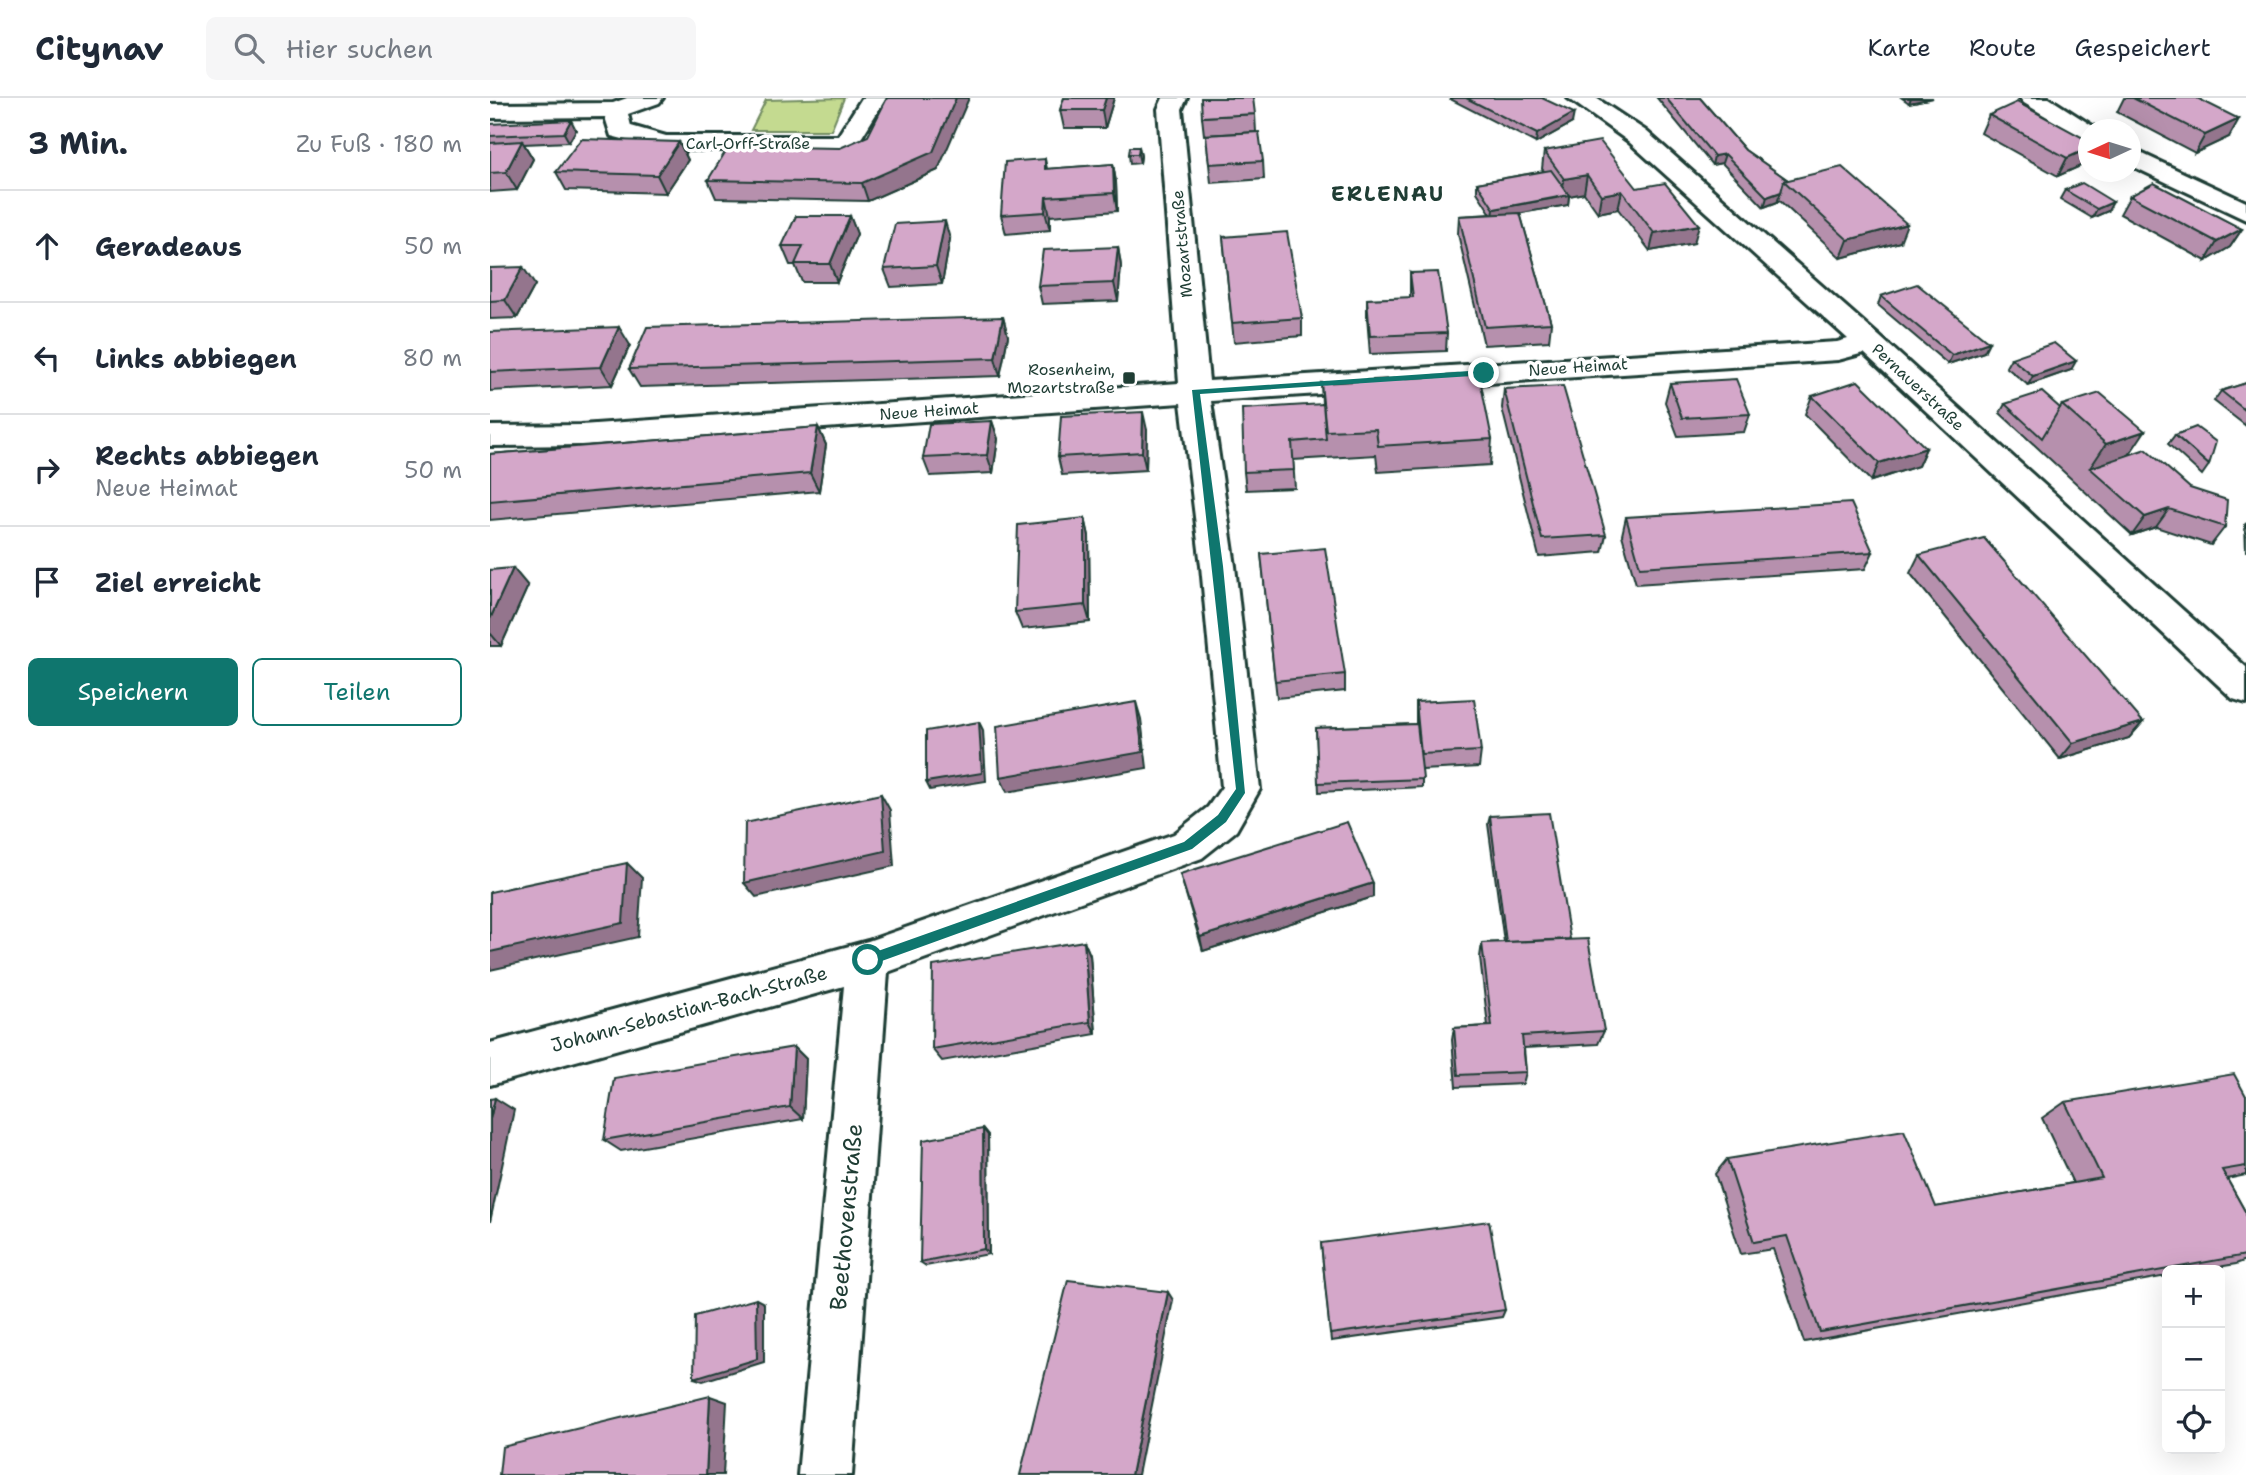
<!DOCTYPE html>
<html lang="de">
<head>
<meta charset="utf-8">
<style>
  body { margin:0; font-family:"Shantell Sans",sans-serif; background:#f6f6f7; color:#1f2937 }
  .controls { position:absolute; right:21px; bottom:21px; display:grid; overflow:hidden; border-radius:10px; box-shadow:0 7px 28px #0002 }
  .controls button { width:63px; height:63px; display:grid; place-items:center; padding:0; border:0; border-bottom:2px solid #e0e1e3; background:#fff; color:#1f2937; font:35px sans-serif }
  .compass { position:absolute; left:1588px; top:21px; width:63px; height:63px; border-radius:50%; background:#fff; box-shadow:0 7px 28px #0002; rotate:266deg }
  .stop { position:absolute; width:21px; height:21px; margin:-16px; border:5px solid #0f766e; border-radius:50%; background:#fff }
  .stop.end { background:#0f766e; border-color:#fff; box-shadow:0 2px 7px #0008 }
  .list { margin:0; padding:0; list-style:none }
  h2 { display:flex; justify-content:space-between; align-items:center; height:91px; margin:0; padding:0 28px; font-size:30px }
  h2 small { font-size:23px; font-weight:400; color:#747a83 }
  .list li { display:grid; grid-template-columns:46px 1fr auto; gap:21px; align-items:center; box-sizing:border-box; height:112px; padding:0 28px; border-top:2px solid #e0e1e3 }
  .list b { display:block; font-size:26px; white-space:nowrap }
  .list p { margin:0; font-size:23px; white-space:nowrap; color:#747a83 }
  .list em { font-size:23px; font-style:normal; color:#747a83 }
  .actions { display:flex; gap:14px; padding:21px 28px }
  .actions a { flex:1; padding:16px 0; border:2px solid #0f766e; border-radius:10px; text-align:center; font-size:24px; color:#0f766e }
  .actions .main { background:#0f766e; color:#fff }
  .icon { flex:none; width:38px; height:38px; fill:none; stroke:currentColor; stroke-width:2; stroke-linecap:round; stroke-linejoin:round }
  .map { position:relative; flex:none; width:1756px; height:1377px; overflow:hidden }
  header { display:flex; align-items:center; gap:42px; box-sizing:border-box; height:98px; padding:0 35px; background:#fff; border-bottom:2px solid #e0e1e3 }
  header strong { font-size:33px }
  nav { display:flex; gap:38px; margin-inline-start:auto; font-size:24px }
  .search { width:490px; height:63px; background:#f6f6f7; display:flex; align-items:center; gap:18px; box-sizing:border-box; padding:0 24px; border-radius:10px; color:#747a83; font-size:26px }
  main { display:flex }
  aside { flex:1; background:#fff }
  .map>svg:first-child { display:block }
</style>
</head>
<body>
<header>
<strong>Citynav</strong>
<div class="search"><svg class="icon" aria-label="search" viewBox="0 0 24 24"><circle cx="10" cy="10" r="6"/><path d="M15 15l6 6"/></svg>Hier suchen</div>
<nav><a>Karte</a><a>Route</a><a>Gespeichert</a></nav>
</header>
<main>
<aside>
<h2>3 Min.<small>Zu Fuß · 180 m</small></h2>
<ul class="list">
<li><svg class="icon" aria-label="ahead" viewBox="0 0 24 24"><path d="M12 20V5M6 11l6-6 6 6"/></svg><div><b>Geradeaus</b></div><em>50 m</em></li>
<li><svg class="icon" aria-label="left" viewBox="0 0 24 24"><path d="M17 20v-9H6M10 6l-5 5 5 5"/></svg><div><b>Links abbiegen</b></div><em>80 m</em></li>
<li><svg class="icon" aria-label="right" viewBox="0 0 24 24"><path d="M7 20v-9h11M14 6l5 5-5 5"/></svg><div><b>Rechts abbiegen</b><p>Neue Heimat</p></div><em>50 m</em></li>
<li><svg class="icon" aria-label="arrive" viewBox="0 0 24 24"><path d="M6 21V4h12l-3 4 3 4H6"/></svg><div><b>Ziel erreicht</b></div></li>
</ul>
<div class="actions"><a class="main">Speichern</a><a>Teilen</a></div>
</aside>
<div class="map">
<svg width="1756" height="1377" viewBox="0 0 1756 1377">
  <rect width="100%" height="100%" fill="#fff"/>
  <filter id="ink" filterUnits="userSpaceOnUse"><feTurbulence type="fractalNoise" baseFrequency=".0143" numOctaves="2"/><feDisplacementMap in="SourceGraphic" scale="14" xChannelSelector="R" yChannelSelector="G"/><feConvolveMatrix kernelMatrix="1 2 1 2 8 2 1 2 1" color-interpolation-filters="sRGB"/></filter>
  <g filter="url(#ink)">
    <path fill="#c4da90" stroke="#728c62" stroke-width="2" d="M354,0L341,32H261L276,2Z"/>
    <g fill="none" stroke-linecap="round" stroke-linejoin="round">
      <defs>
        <g id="minor">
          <path d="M137,0H173L169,5L138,16L141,28L176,38H348L372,0H396L365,50L356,52H176L121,38L115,19L0,20V6L123,5Z"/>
          <path d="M673,0H697L692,11L719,283L1347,244L1358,241L1138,43L1078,0H1106L1156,33L1389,238L1756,569V605L1743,601L1374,255L1348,262L721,303L745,468L770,691L746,733L712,760L398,874L362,1377H308L354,888L0,987V945L378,843L684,736L718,709L732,689L711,468L691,305L91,347L0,348V328L91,327L689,285L668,11Z"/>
          <path d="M1530,0H1559L1609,32H1598V40L1589,38L1534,5Z"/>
          <path d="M1640,50L1756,104V122L1640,67Z"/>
        </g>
      </defs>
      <use href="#minor" stroke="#1f3d34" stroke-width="6"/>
      <use href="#minor" fill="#fff" fill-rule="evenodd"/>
    </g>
    <g fill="#b690ad" stroke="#1f3d34" stroke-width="2">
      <path d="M574,0H624L615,30H574L570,12Z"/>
      <path d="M960,0H1052L1082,25L1046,45L960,1Z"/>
      <path d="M1167,0H1210L1255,52L1298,82L1410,144L1351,160L1290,103L1274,109L1232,65L1222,67Z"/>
      <path d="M1412,0H1443L1419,5Z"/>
      <path d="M1634,0H1707L1739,39L1705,55L1627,14Z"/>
      <path d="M765,16L766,34L714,37L712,19Z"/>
      <path d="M1499,17L1599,43V61L1597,65L1568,78L1491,35Z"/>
      <path d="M0,26L86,32L79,44L34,46L43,61L27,92L0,94Z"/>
      <path d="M716,37L773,63L774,81L721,85Z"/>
      <path d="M189,44L198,62L176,95L76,92L66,74Z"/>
      <path d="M649,49L651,58L650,65L640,66L639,56Z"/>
      <path d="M1054,53L1147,90L1204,145L1160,153L1128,111L1108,115L1094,95L1079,98L1078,107L1030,115L1061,225L1059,243L994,247L968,136L969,118L1001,116L987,94V85L1054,73L1052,71Z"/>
      <path d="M555,61L557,71L623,66L626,84L627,113L560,118V132L516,136L511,117Z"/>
      <path d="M448,72L378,103L226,100L218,82Z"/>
      <path d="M1575,92L1618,113L1602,120L1570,101Z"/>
      <path d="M1640,98L1752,131L1740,149L1716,163L1630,116Z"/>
      <path d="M360,118L367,136L347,184H312L305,167H300L292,148Z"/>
      <path d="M733,139L812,220V238L744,244Z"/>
      <path d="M460,141L452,186L401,189L394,171Z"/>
      <path d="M628,149L631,168L628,203L552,206L548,188Z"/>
      <path d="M0,170L45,187L27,220L0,221Z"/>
      <path d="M920,175L957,235L956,253L880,256L877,219V201L920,200Z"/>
      <path d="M1391,198L1494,254L1458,266L1388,207Z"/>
      <path d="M513,219L518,238L510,278L150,289L139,271Z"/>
      <path d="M0,234L140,247L122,287L0,293Z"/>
      <path d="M1521,260L1581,272L1538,287L1516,269Z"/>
      <path d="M831,285L1002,341L1000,367L888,374L886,357L803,362L805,390L756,392L754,374L832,306Z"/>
      <path d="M1180,285L1260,316L1254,334L1188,338L1175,304Z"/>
      <path d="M1756,285V328L1724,303L1731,293Z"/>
      <path d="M1014,291L1116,437L1112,454L1049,459L1012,310Z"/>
      <path d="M1322,298L1436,350L1428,368L1381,383L1315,316Z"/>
      <path d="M1515,306L1570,310L1572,307L1735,429L1721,447L1666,429L1642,437L1510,315Z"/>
      <path d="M502,323L508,341L503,375L440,378L433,360Z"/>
      <path d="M328,329L336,347L329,393L0,422V356Z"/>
      <path d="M657,332L656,372L572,377L568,359Z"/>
      <path d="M1685,337L1719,367L1712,377L1678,346Z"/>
      <path d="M1136,419L1383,454L1375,471L1146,486L1132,437Z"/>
      <path d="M595,420L599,438L600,524L532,531L525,514Z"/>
      <path d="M1756,425V454L1755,427Z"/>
      <path d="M771,456L855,576V593L787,600Z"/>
      <path d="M1429,457L1653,624L1639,640L1570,661L1420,475Z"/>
      <path d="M0,472L38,488L11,548H0Z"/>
      <path d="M926,604L991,653L989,669L932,672V689L829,694L826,630L926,626Z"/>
      <path d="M1000,718L1080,841L1114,933L1108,946L1034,950L1036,974L1033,986L966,989L962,942L964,930L998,928L990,859L992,845L1014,844L998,726Z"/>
      <path d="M690,776L883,785V799L713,853Z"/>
      <path d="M594,843L600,857L606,936L452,963L442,951Z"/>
      <path d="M304,949L316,961L313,1021L131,1053L114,1042Z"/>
      <path d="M1756,998V1077L1737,1081L1756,1115V1162L1746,1166L1710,1172H1677V1178L1314,1244L1283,1151L1251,1156L1225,1076L1237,1061L1446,1109L1583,1085L1552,1020L1575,1004Z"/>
      <path d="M493,1031L498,1037L499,1156L436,1168L430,1164Z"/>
      <path d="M831,1145L1015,1212L1012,1219L841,1243Z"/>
    </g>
    <g fill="#94758d" stroke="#1f3d34" stroke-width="2">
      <path d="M466,0H479L448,72L378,103L372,85Z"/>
      <path d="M616,0H624L615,30L612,12Z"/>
      <path d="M1421,0H1443L1419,5Z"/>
      <path d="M1084,15L1082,25L1046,45L1047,36Z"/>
      <path d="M1749,21L1739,39L1705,55L1715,37Z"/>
      <path d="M81,22L86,32L79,44L74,35Z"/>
      <path d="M32,43L43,61L27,92L16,74Z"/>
      <path d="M189,44L198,62L176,95L167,77Z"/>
      <path d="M649,49L651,58L650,65L648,56Z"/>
      <path d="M1599,50V61L1597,65L1568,78L1577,60Z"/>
      <path d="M1235,56L1232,65L1222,67L1224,58Z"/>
      <path d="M623,66L626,84L627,113L624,95Z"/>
      <path d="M1097,77L1094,95L1079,98L1078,107L1003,120L1004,111L1072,99L1074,81Z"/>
      <path d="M1132,93L1128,111L1108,115L1111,97Z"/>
      <path d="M1291,94L1288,102L1290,103L1274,109L1277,99Z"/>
      <path d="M556,99L560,118V132L555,114Z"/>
      <path d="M1623,104L1618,113L1602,120L1607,111Z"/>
      <path d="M360,118L367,136L347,184L340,166Z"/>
      <path d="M455,123L460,141L452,186L446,168Z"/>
      <path d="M1417,126L1410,144L1351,160L1358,142Z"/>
      <path d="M1209,127L1204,145L1160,153L1164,135Z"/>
      <path d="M1752,131L1740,149L1716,163L1727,144Z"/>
      <path d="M628,149L631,168L628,203L624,185Z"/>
      <path d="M33,169L45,187L27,220L15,202Z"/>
      <path d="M513,219L518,238L510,278L505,260Z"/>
      <path d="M129,229L140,247L122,287L111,269Z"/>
      <path d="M1499,244L1494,254L1458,266L1462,257Z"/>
      <path d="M1586,263L1581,272L1538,287L1543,278Z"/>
      <path d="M653,314L657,332L656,372L652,354Z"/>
      <path d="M502,323L508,341L503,375L497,357Z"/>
      <path d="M328,329L336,347L329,393L320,375Z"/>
      <path d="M1655,333L1627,375L1600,370L1616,346Z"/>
      <path d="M1436,350L1428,368L1381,383L1389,365Z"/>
      <path d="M1679,411L1666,429L1642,437L1655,419Z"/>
      <path d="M595,420L599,438L600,524L595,507Z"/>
      <path d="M23,470L38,488L11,548L0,535V521Z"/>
      <path d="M646,604L651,621L657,670L517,694L510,679Z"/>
      <path d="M489,624L493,632L496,683L440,692L436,684Z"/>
      <path d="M1653,624L1639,640L1570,661L1583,645Z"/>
      <path d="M391,696L400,712L404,768L266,799L254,785Z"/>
      <path d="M137,765L152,780L148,839L0,872V854Z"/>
      <path d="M883,785V799L713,853L710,839Z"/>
      <path d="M594,843L600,857L606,936L600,924Z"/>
      <path d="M304,949L316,961L313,1021L300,1009Z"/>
      <path d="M5,1000L24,1012L0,1124V1021Z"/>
      <path d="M493,1031L498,1037L499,1156L494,1151Z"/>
      <path d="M678,1194L683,1202L648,1377H641Z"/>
      <path d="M266,1201L274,1205V1264L213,1283L204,1280Z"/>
      <path d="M220,1298L237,1304L233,1377H216Z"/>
    </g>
    <g fill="#d4a7c9" stroke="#1f3d34" stroke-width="2">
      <path d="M397,0H466L443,54L372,85L218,82L239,48L350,50L378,38Z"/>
      <path d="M574,0H616L612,12H570Z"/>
      <path d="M711,0H763L765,16L712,19Z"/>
      <path d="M976,0H1052L1084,15L1047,36Z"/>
      <path d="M1176,0H1210L1255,52L1298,82L1294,83L1291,94L1277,99L1235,56L1224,58Z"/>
      <path d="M1643,0H1707L1749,21L1715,37Z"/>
      <path d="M1527,4L1599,43V50L1577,60L1499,17Z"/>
      <path d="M81,22L74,35L0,38V26Z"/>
      <path d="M769,34L773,63L719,66L716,37Z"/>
      <path d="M91,41L189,44L167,77L66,74Z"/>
      <path d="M32,43L16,74L0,75V45Z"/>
      <path d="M1110,43L1147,90L1175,85L1209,127L1164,135L1132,93L1111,97L1097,77L1074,81L1054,53Z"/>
      <path d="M640,49H649L648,56H639Z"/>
      <path d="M555,61V71L623,66L624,95L556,99L555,114L511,117L515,64Z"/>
      <path d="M1352,69L1417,126L1358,142L1294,83Z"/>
      <path d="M1061,72L1079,97L1004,111L987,85Z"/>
      <path d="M1592,85L1623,104L1607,111L1575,92Z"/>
      <path d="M1664,85L1752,131L1727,144L1640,98Z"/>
      <path d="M1030,115L1061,225L995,229L969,118Z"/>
      <path d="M306,118H360L340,166H305L313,148H292Z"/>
      <path d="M455,123L446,168L394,171L405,126Z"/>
      <path d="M797,134L812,220L742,225L733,139Z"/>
      <path d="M628,149L624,185L548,188L553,152Z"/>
      <path d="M33,169L15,202L0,203V170Z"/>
      <path d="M948,174L957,235L880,238L877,201L923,199L920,175Z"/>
      <path d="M1427,186L1499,244L1462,257L1391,198Z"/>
      <path d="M513,219L505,260L139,271L157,229Z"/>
      <path d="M129,229L111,269L0,274V234Z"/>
      <path d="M1564,245L1586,263L1543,278L1521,260Z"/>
      <path d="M989,276L1002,341L888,348L886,331L836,333L831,285Z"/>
      <path d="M1246,281L1260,316L1192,320L1180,285Z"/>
      <path d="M1368,283L1436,350L1389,365L1322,298Z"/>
      <path d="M1756,285V313L1731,293Z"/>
      <path d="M1073,288L1116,437L1052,441L1014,291Z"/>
      <path d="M1552,294L1570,310L1552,340L1515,306Z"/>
      <path d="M1610,295L1655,333L1616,346L1572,307Z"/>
      <path d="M833,306L836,341L802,344L804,372L754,374L752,311Z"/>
      <path d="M653,314L652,354L568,359L571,318Z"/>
      <path d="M502,323L497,357L433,360L439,326Z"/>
      <path d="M328,329L320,375L0,403V356Z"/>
      <path d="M1706,329L1726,344L1719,367L1685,337Z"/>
      <path d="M1656,351L1700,390L1737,402L1735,429L1679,411L1655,419L1600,370Z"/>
      <path d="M1361,405L1383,454L1150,469L1136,419Z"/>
      <path d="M595,420V507L525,514L528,427Z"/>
      <path d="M1494,440L1653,624L1583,645L1429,457Z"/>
      <path d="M835,450L855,576L785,583L771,456Z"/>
      <path d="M23,470L0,521V472Z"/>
      <path d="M984,601L991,653L931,656L926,604Z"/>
      <path d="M646,604L653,654L510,679L507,628Z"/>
      <path d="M489,624L492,675L436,684V633Z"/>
      <path d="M927,626L933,681L828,685L826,630Z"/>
      <path d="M391,696L395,753L254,785L255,725Z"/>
      <path d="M1059,715L1080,841L1016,844L1000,718Z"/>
      <path d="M857,724L883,785L710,839L690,776Z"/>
      <path d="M137,765L133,825L0,854V794Z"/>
      <path d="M1098,841L1114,933L1032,938L1036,974L968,977L964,930L1002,928L992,845Z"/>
      <path d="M594,843L600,924L442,951L443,868Z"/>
      <path d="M304,949L300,1009L114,1042L124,980Z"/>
      <path d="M1744,976L1756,998V1068L1732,1072L1756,1115V1157L1330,1234L1297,1138L1264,1144L1237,1061L1414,1032L1446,1109L1612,1080L1575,1004Z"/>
      <path d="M5,1000L0,1021V1001Z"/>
      <path d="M493,1031L494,1151L430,1164L433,1042Z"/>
      <path d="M999,1123L1015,1212L840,1236L831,1145Z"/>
      <path d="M578,1182L678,1194L641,1377H530Z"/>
      <path d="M266,1201L267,1261L204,1280L205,1218Z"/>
      <path d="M220,1298L216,1377H9L12,1349Z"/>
    </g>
  </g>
  <path fill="#0f766e" d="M994,272L997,273V277L710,296L733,468L755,695L736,724L702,751L378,868L374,866V858L694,744L728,717L746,691L702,292Z"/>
  <rect fill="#1f3d34" stroke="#fff" stroke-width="2.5" x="632" y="273" width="14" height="14" rx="3.5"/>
  <g text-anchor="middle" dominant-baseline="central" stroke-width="7" stroke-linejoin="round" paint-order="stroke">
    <g font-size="16" fill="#1f3d34" stroke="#fff">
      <text x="258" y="45">Carl-Orff-Straße</text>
      <text transform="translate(692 146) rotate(-95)">Mozartstraße</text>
      <text transform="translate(1088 269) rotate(-4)">Neue Heimat</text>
      <text transform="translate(1428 289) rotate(43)">Pernauerstraße</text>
      <text transform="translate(439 313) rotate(-4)">Neue Heimat</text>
    </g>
    <g font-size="16" fill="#1f3d34" stroke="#fff" text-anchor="end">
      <text x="625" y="271">Rosenheim,<tspan x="625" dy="18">Mozartstraße</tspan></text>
    </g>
    <g font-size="19" fill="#1f3d34" stroke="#fff">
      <text transform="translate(199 911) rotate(-15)">Johann-Sebastian-Bach-Straße</text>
    </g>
    <g font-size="21" font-weight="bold" letter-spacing="2" fill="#1f3d34" stroke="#fff">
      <text x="898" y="96">ERLENAU</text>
    </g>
    <g font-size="23" fill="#1f3d34" stroke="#fff">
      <text transform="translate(356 1119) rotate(-85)">Beethovenstraße</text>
    </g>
  </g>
</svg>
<div class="controls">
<button>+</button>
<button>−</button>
<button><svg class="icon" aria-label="locate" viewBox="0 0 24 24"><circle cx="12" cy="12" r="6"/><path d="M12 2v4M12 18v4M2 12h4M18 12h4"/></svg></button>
</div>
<svg class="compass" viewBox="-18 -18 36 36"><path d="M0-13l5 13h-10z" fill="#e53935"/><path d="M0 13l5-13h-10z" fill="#747a83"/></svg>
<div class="stop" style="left:378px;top:862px"></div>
<div class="stop end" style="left:994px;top:275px"></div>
</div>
</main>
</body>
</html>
